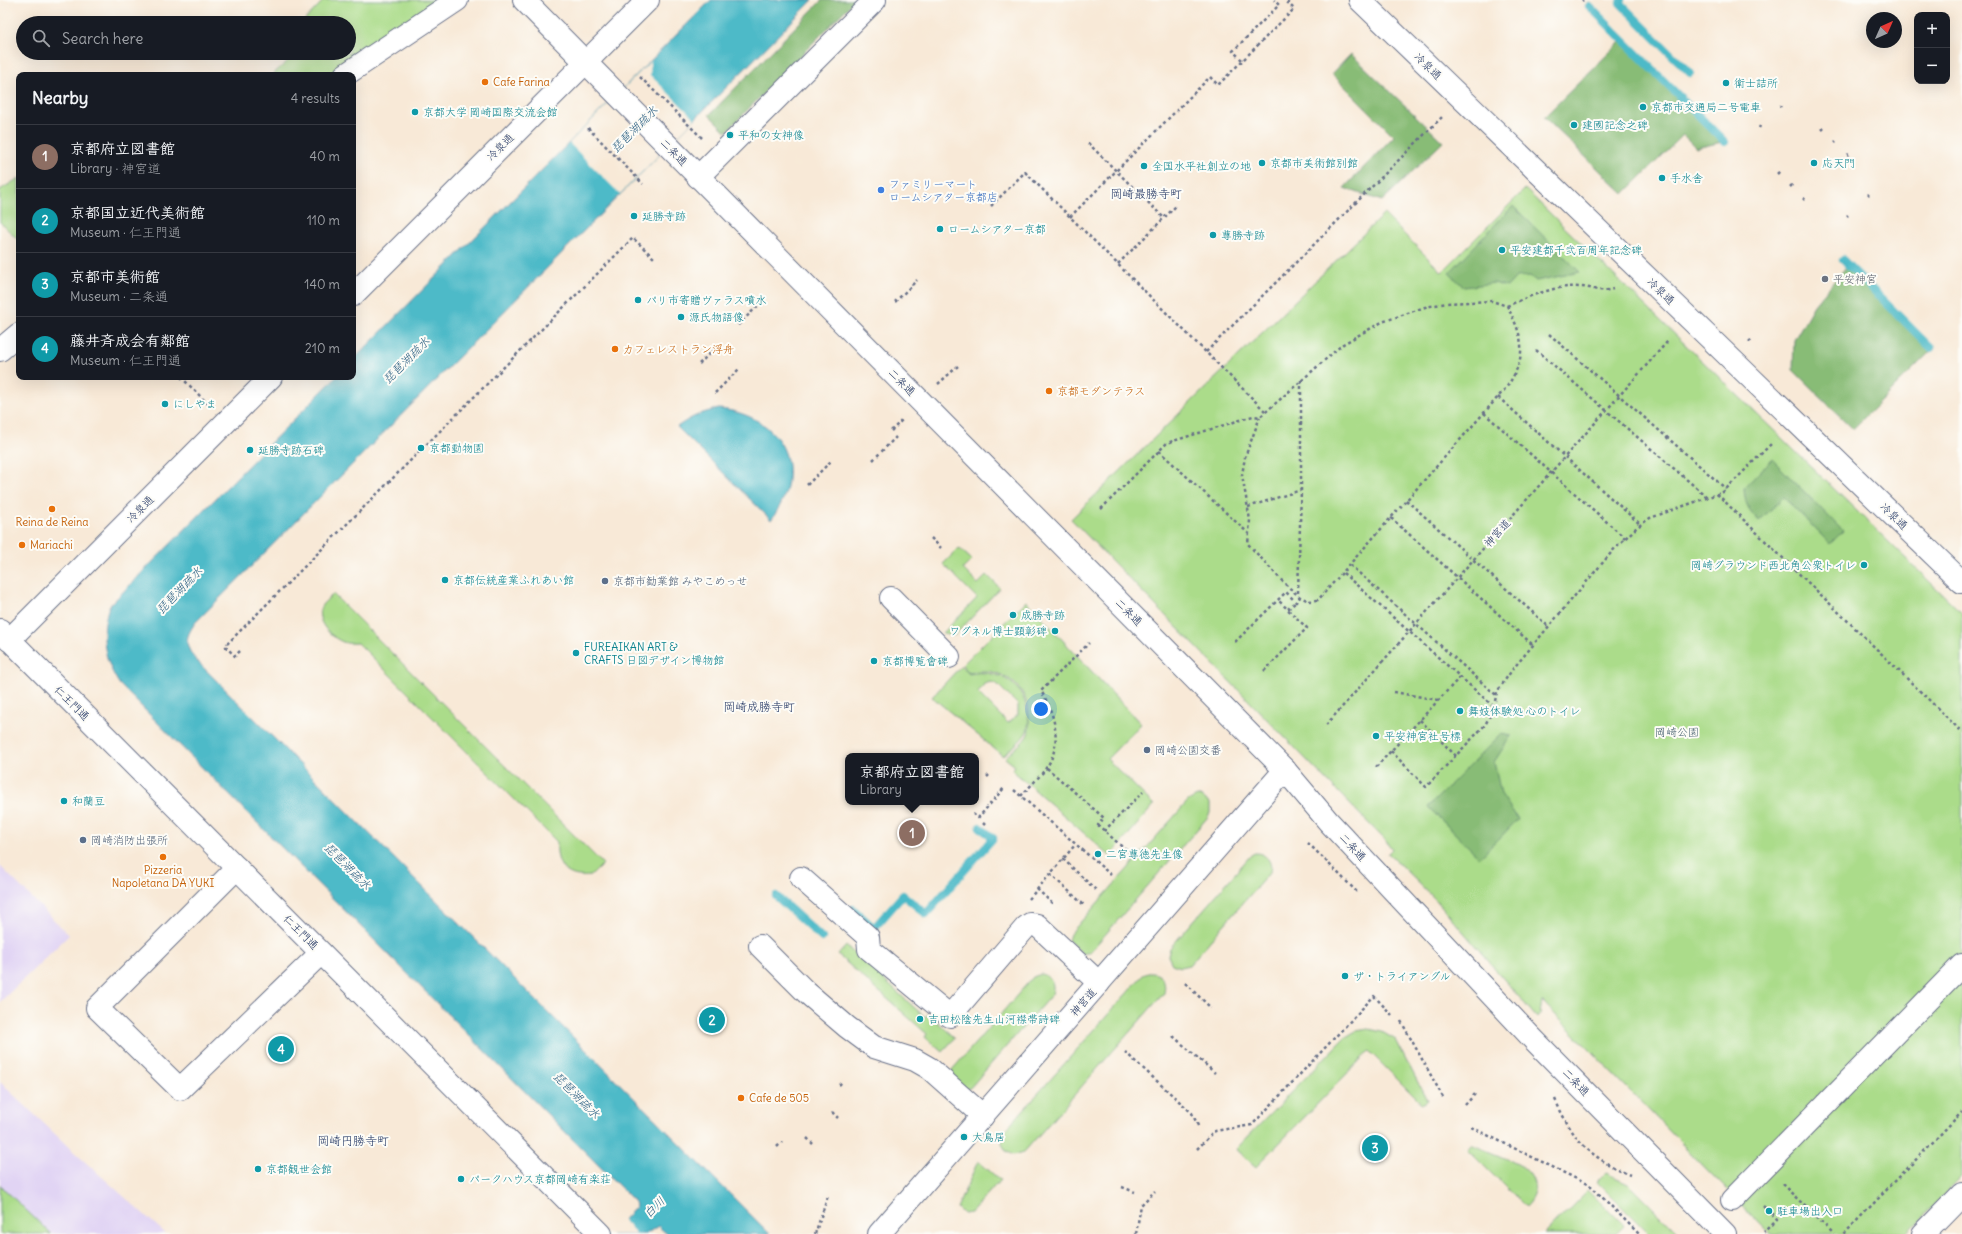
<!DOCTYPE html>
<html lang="en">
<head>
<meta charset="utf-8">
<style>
  body { margin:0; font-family:Delius,"Klee One",sans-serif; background:#20242c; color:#f1f3f6 }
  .controls { position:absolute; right:12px; top:12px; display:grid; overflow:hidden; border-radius:8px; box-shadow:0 4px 16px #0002 }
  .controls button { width:36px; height:36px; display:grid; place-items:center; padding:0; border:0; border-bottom:1px solid #363941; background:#171b24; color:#f1f3f6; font:20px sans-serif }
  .compass { position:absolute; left:1866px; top:12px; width:36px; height:36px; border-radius:50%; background:#171b24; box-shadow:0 4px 16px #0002; rotate:45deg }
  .you { position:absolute; left:1041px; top:709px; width:14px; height:14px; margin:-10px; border:3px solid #fff; border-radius:50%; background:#1a73e8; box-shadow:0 0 0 6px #1a73e833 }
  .badge { display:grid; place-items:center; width:26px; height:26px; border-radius:50%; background:#8c9099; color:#fff; font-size:13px; font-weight:700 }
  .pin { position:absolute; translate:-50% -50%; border:2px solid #fff; box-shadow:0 1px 4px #0006 }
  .popup { position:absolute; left:845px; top:753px; width:134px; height:52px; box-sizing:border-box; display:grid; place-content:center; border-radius:8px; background:#171b24; filter:drop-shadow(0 1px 3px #0005); font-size:13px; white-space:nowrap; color:#9ea1a6 }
  .popup b { font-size:15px; color:#f1f3f6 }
  .popup::after { content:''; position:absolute; left:50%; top:100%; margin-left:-8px; border:8px solid transparent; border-top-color:#171b24 }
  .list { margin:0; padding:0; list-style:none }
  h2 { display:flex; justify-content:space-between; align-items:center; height:52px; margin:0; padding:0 16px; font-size:17px }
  h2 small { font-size:13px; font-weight:400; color:#9ea1a6 }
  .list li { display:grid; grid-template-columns:26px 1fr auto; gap:12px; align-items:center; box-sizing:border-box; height:64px; padding:0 16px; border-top:1px solid #363941 }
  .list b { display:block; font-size:15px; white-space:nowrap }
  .list p { margin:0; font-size:13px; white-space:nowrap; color:#9ea1a6 }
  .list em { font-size:13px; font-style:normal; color:#9ea1a6 }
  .icon { flex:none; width:22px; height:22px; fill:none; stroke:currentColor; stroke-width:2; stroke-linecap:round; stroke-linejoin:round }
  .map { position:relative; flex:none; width:1962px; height:1234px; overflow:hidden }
  .search { position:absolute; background:#171b24; box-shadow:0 4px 16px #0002; left:16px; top:16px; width:340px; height:44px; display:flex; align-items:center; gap:10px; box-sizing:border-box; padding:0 14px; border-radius:22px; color:#9ea1a6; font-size:15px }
  .panel { position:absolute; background:#171b24; box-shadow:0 4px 16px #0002; left:16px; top:72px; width:340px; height:308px; border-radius:8px }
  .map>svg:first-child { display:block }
</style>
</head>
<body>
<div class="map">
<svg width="1962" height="1234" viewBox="0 0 1962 1234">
  <rect width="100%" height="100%" fill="#fdfcf7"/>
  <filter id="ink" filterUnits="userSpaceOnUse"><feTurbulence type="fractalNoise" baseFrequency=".025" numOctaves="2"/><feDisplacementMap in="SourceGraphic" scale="8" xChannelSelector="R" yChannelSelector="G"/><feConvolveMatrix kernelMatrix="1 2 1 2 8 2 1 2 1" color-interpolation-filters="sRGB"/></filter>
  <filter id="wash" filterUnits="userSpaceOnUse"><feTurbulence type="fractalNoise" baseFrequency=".012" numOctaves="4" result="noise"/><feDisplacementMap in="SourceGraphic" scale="16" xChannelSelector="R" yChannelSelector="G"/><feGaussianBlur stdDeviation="0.9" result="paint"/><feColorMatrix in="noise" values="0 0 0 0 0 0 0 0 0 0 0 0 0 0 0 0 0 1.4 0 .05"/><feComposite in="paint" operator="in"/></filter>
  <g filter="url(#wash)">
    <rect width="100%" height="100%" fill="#f8e9d7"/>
    <g fill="#e1d4f4">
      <path d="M0,866L69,935L0,1002Z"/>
      <path d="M0,1082L74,1152L166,1234H0Z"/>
    </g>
    <g fill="#abdc8a" stroke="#638674" fill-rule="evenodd">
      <path d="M324,0H449L360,55L333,75H272L297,53H349V23H302Z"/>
      <path d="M19,178V241L0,222V190Z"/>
      <path d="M1525,189L1962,613V1177L1906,1234H1770L1542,1001L1540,1014L1537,1018L1437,901L1388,853L1392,849L1386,841L1071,519L1384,214L1442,272Z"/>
      <path d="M959,548L972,560L963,569L978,584L987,575L1000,588L955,635L950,636L943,633L977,598L943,564Z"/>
      <path d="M333,594L603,864L591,876C566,879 555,866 557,842L358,643C353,643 347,644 343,642C330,637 313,619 322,605C325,601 330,598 333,594Z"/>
      <path d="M1026,601L1141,724L1107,759L1154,805L1110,856L1012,770L1015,766L1005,758C1011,751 1022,744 1027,736C1030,731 1029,722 1029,717C1030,686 998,664 969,673L962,665Z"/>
      <path d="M961,666L969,674C995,668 1023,682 1027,710C1029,716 1029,725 1027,731C1023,740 1010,749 1003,756L932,697ZM991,682L997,684L1018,705V715L1008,723L978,693L984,684Z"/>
      <path d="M1197,796L1202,797L1210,803V813L1207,818L1090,952L1083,954L1068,940L1070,934L1188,801Z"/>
      <path d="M1255,853C1266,853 1273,862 1270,872L1189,965L1180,967L1172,964L1168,956L1170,948L1251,855Z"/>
      <path d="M846,946L925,1017L929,1014L955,1038L942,1052L925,1037L927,1034L838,955Z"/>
      <path d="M1148,973C1160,972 1167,980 1164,993L1024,1152L1013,1155L1006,1151L1002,1144L1003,1133L1143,975Z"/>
      <path d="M1041,974C1052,976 1055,984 1052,994L970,1088L966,1089L950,1075L951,1071L1033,977Z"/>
      <path d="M1369,1029L1382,1032L1396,1040L1427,1100L1422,1104L1369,1051L1256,1167L1236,1149L1344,1038L1356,1031Z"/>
      <path d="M1471,1144C1481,1149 1520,1163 1525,1169C1538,1181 1537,1195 1525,1207L1467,1149Z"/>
      <path d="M978,1161L1000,1180L971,1213L963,1214L957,1208Z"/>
      <path d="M1606,1173L1628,1183L1679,1234H1649L1597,1182Z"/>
      <path d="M0,1185L51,1234H0Z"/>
      <path d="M1588,1190L1624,1226L1616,1234H1545Z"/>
    </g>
    <g fill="#88bc76" stroke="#52766a">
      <path d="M822,0H855L726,132L709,115Z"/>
      <path d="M1621,41L1722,142L1696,148L1683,135L1624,194L1544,117Z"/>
      <path d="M1351,54L1443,142L1382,201L1344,188L1394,136L1332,74Z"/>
      <path d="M1513,206L1580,272L1536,281L1530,276L1516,277L1507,287L1494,283L1464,287L1449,273Z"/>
      <path d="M1847,266L1931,351L1853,429L1793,370L1794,340L1814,305Z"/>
      <path d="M1772,459L1843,531L1830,544L1784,497L1759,521C1748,509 1745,505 1744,488Z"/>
      <path d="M1501,734L1511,736L1494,762L1501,794L1518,819L1480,858L1428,807Z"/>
    </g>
    <g fill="#4dbac8" stroke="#347493">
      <path d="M711,0H813L195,623C185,638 184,644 195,659L770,1234H667L658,1226L646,1234H610L636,1207L635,1202L120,685C103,659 100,635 109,606L336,377H353V360Z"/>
      <path d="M719,409C782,415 809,469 771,520L677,427C691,417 702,412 719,409Z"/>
    </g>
    <g fill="#f8e9d7">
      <path d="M651,61L650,75L695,119L620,194L569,143Z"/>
      <path d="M622,1219L637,1234H608Z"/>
    </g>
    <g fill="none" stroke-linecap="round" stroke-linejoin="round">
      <g stroke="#4dbac8" stroke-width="8">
        <path d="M1622,0L1620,3L1690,73"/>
        <path d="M1589,6L1725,142"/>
        <path d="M1843,260L1931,348"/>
        <path d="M776,896L822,938"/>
        <path d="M853,909L874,928L903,895L926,914L993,838L980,827"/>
      </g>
    </g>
  </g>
  <g filter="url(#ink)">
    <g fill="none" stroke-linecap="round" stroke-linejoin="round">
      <defs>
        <g id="minor">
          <path d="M524,0L1285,770L1328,821L1532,1038L1725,1234"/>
          <path d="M1360,0L1962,582"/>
          <path d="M345,75L457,0"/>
          <path d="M698,177L875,0"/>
          <path d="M353,295L648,0"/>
          <path d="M0,350L19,334"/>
          <path d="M891,598L949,657"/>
          <path d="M0,630L601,1234"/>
          <path d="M9,640L271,377"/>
          <path d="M237,868L97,1008L180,1089L321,953"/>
          <path d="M801,878L868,937L869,949L950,1016L1026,927L1030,924L1037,925L1099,983"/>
          <path d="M760,946L806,992L847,1027L874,1047L915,1060L929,1068L983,1116"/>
          <path d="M1732,1200L1962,965"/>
          <path d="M879,1234L1285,770"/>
          <path d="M1923,1234L1962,1194"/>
        </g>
      </defs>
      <use href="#minor" stroke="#687088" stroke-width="24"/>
      <g stroke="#687088" stroke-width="2.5" stroke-dasharray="3 3" stroke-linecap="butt">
        <path d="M1582,1L1583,0"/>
        <path d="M1242,60L1233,51L1279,5L1274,0"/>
        <path d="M640,77L702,138"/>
        <path d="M1780,107L1781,105"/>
        <path d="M588,128L643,184"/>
        <path d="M1759,128L1760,126"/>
        <path d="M1822,130L1824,128"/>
        <path d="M1835,142L1836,141"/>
        <path d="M1088,143L1164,218"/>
        <path d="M1847,155L1849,154"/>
        <path d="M1777,174L1780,171"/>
        <path d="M1790,187L1793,184"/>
        <path d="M1868,195L1869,194"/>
        <path d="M1803,200L1806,197"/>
        <path d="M991,206L1025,172L1265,411"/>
        <path d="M1847,216L1848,215"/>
        <path d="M1070,217L1210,77L1218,85L1294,9L1285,0"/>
        <path d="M1118,264L1177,205"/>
        <path d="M895,302L917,280"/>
        <path d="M1507,306C1530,296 1555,285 1580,287C1594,287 1598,293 1613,289"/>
        <path d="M738,325L762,302"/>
        <path d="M1549,334L1726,489"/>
        <path d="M1749,342L1753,338"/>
        <path d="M1536,350L1707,497"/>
        <path d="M1206,352L1443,116"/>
        <path d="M699,364L716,347"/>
        <path d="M181,377L209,405"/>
        <path d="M938,384L958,366"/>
        <path d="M715,393L739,369"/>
        <path d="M1498,397L1641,525"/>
        <path d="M1484,413L1625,538"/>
        <path d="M891,431L903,419"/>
        <path d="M1159,451L1248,533"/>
        <path d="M873,460L896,437"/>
        <path d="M807,485L831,461"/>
        <path d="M1717,494L1962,732"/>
        <path d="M1406,500L1548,626"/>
        <path d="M1248,507L1301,490"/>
        <path d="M1101,509L1167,443L1253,416L1260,417L1343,344L1382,322L1425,307L1447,303L1492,301L1507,306C1524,338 1528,356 1506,388L1318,600L1309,601L1300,597L1285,584L1248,544L1250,520L1242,475L1245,457L1260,417"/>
        <path d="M1391,518L1533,645"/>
        <path d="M931,538L941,548"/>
        <path d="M1350,565L1496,695"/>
        <path d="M1343,573L1492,705"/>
        <path d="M1298,593L1301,490V380"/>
        <path d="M1288,609L1296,602"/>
        <path d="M1235,642L1286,592L1296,602L1300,597"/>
        <path d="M240,651L235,656L225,646L633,238L654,258"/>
        <path d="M1264,671L1307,628L1278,600"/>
        <path d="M1394,692L1438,700"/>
        <path d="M1420,720L1456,756"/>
        <path d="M1326,725L1668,341"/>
        <path d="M1391,751L1426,787L1485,725L1493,710L1497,692L1512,670L1616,547L1636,528L1650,518L1723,492L1772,443"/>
        <path d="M1376,767L1461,676"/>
        <path d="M1047,768L1104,818L1098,825L1130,854"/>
        <path d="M987,777L989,775"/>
        <path d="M1014,790L1111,875"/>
        <path d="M1021,796C1029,787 1039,778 1046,768C1063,745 1055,713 1041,691L1089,643"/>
        <path d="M973,814L978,818L1004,788"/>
        <path d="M983,823L985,825"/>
        <path d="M1104,831L1143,792"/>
        <path d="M1308,843L1357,892"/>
        <path d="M1063,859L1097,891"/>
        <path d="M1050,874L1084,905"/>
        <path d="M1037,889L1053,904"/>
        <path d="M1029,899L1075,845"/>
        <path d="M1185,983L1211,1008"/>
        <path d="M1401,1021L1444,1099"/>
        <path d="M1173,1036L1215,1073"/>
        <path d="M1125,1052L1192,1113L1199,1128"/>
        <path d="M839,1085L842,1082"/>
        <path d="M1555,1099C1573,1140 1589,1157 1630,1175"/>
        <path d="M1465,1105L1475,1094"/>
        <path d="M832,1112L838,1118"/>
        <path d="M1471,1127L1591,1186L1639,1234"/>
        <path d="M807,1138L813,1144"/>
        <path d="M777,1147L782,1142"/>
        <path d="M1197,1149L1215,1131L1252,1125L1374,996L1392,1015"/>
        <path d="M1782,1184L1834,1234"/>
        <path d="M1122,1187L1135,1192"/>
        <path d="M1763,1205L1777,1219L1764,1232"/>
        <path d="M815,1234L828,1196"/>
        <path d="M1136,1234L1141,1205L1155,1191"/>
        <path d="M1844,1234L1962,1112"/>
      </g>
      <use href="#minor" stroke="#fff" stroke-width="22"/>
    </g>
  </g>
  <g fill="#e8710a" stroke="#fdfcf7" stroke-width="1.5">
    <circle cx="485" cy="82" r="4"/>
    <circle cx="615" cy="349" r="4"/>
    <circle cx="1049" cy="391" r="4"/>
    <circle cx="52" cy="509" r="4"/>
    <circle cx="22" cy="545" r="4"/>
    <circle cx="163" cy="857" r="4"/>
    <circle cx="741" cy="1098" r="4"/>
  </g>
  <g fill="#0f9aa8" stroke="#fdfcf7" stroke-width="1.5">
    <circle cx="1726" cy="83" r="4"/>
    <circle cx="1643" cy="107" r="4"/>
    <circle cx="415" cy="112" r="4"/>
    <circle cx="1574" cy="125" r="4"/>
    <circle cx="730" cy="135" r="4"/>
    <circle cx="1262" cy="163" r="4"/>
    <circle cx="1814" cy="163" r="4"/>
    <circle cx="1144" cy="166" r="4"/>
    <circle cx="1662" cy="178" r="4"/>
    <circle cx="634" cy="216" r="4"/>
    <circle cx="940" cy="229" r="4"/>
    <circle cx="1213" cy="235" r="4"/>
    <circle cx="1502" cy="250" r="4"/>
    <circle cx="638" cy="300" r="4"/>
    <circle cx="681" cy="317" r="4"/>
    <circle cx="165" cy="404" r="4"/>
    <circle cx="421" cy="448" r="4"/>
    <circle cx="250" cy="450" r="4"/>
    <circle cx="1864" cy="565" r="4"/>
    <circle cx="445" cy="580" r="4"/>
    <circle cx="1013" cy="615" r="4"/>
    <circle cx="1055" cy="631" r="4"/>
    <circle cx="576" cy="653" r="4"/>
    <circle cx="874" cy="661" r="4"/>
    <circle cx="1460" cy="711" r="4"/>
    <circle cx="1376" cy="736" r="4"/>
    <circle cx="64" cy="801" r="4"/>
    <circle cx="1098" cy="854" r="4"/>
    <circle cx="1345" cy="976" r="4"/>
    <circle cx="920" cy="1019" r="4"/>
    <circle cx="964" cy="1137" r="4"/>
    <circle cx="258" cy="1169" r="4"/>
    <circle cx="461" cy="1179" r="4"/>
    <circle cx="1769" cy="1211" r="4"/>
  </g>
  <circle fill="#3f7fe0" stroke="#fdfcf7" stroke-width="1.5" cx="881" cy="190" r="4"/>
  <circle fill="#6b7280" stroke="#fdfcf7" stroke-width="1.5" cx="1825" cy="279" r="4"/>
  <g fill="#5c6f8a" stroke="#fdfcf7" stroke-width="1.5">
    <circle cx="605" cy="581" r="4"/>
    <circle cx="1147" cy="750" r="4"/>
    <circle cx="83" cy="840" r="4"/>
  </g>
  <g text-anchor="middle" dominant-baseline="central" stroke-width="4" stroke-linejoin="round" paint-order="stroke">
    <g font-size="11" fill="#1b2f5e" stroke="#fdfcf7">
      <text transform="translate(1428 66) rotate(44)">冷泉通</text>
      <text transform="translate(500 147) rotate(-45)">冷泉通</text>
      <text transform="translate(674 152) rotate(45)">二条通</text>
      <text transform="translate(1661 291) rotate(44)">冷泉通</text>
      <text transform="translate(902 382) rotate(45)">二条通</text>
      <text transform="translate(140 509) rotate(-45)">冷泉通</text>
      <text transform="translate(1894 516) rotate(44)">冷泉通</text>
      <text transform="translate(1497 533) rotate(-48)">神宮道</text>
      <text transform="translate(1129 612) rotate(45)">二条通</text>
      <text transform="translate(72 703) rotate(45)">仁王門通</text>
      <text transform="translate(1353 847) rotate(47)">二条通</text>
      <text transform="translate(301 932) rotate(45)">仁王門通</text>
      <text transform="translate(1083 1002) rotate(-49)">神宮道</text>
      <text transform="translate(1576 1082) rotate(46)">二条通</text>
    </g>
    <g font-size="11" fill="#c56008" stroke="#fdfcf7" text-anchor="start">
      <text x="493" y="82">Cafe Farina</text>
      <text x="623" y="349">カフェレストラン浮舟</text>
      <text x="1057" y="391">京都モダンテラス</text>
      <text x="52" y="522" text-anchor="middle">Reina de Reina</text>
      <text x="30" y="545">Mariachi</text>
      <text x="163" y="870" text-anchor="middle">Pizzeria<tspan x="163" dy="13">Napoletana DA YUKI</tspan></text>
      <text x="749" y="1098">Cafe de 505</text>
    </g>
    <g font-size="11" fill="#0d838f" stroke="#fdfcf7" text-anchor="start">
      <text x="1734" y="83">衛士詰所</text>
      <text x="1651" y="107">京都市交通局二号電車</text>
      <text x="423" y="112">京都大学 岡崎国際交流会館</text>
      <text x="1582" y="125">建國記念之碑</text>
      <text x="738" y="135">平和の女神像</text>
      <text x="1270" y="163">京都市美術館別館</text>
      <text x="1822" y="163">応天門</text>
      <text x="1152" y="166">全国水平社創立の地</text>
      <text x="1670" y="178">手水舎</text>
      <text x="642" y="216">延勝寺跡</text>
      <text x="948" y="229">ロームシアター京都</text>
      <text x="1221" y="235">尊勝寺跡</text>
      <text x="1510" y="250">平安建都千弐百周年記念碑</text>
      <text x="646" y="300">パリ市寄贈ヴァラス噴水</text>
      <text x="689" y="317">源氏物語像</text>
      <text x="173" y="404">にしやま</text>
      <text x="429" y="448">京都動物園</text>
      <text x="258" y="450">延勝寺跡石碑</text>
      <text x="1856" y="565" text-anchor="end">岡崎グラウンド西北角公衆トイレ</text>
      <text x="453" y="580">京都伝統産業ふれあい館</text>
      <text x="1021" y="615">成勝寺跡</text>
      <text x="1047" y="631" text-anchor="end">ワグネル博士顕彰碑</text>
      <text x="584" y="647">FUREAIKAN ART &amp;<tspan x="584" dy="13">CRAFTS 日図デザイン博物館</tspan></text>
      <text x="882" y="661">京都博覧會碑</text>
      <text x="1468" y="711">舞妓体験処 心のトイレ</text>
      <text x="1384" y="736">平安神宮社号標</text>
      <text x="72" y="801">和蘭豆</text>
      <text x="1106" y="854">二宮尊徳先生像</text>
      <text x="1353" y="976">ザ・トライアングル</text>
      <text x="928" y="1019">吉田松陰先生山河襟帯詩碑</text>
      <text x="972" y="1137">大鳥居</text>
      <text x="266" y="1169">京都観世会館</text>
      <text x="469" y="1179">パークハウス京都岡崎有楽荘</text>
      <text x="1777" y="1211">駐車場出入口</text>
    </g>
    <g font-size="11" fill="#366cbe" stroke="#fdfcf7" text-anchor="start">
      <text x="889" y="184">ファミリーマート<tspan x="889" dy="13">ロームシアター京都店</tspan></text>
    </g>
    <g font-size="11" fill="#5b616d" stroke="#fdfcf7" text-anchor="start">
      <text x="1833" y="279">平安神宮</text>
    </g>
    <g font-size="11" fill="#4e5e75" stroke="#fdfcf7" text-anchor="start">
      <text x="613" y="581">京都市勧業館 みやこめっせ</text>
      <text x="1155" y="750">岡崎公園交番</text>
      <text x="91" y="840">岡崎消防出張所</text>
    </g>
    <g font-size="11" fill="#3f5a69" stroke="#fdfcf7">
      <text x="1677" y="732">岡崎公園</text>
    </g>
    <g font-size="12" font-style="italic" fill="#2c6083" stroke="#fdfcf7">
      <text transform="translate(634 129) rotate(-45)">琵琶湖疏水</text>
      <text transform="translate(406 360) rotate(-45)">琵琶湖疏水</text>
      <text transform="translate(179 590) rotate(-46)">琵琶湖疏水</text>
      <text transform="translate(348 866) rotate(45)">琵琶湖疏水</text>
      <text transform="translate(577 1095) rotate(45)">琵琶湖疏水</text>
      <text transform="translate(654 1207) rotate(-45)">白川</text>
    </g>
    <g font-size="12" fill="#1b2f5e" stroke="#fdfcf7">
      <text x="1146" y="193">岡崎最勝寺町</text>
      <text x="759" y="706">岡崎成勝寺町</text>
      <text x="353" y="1140">岡崎円勝寺町</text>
    </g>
  </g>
</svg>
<div class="controls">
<button>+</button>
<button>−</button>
</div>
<svg class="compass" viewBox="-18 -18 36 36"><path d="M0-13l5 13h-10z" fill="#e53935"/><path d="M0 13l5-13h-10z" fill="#9ea1a6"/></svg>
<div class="you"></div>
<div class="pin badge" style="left:912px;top:833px;background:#8d6e63">1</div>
<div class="popup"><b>京都府立図書館</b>Library</div>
<div class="pin badge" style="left:712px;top:1020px;background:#0f9aa8">2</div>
<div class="pin badge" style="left:1375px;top:1148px;background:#0f9aa8">3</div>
<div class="pin badge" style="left:281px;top:1049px;background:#0f9aa8">4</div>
<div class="search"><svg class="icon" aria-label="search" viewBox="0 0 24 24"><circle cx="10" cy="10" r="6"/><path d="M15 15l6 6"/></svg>Search here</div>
<section class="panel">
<h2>Nearby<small>4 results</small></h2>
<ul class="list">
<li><span class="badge" style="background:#8d6e63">1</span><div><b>京都府立図書館</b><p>Library · 神宮道</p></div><em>40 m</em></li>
<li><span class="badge" style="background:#0f9aa8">2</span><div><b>京都国立近代美術館</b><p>Museum · 仁王門通</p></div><em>110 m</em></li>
<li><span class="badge" style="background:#0f9aa8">3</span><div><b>京都市美術館</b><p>Museum · 二条通</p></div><em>140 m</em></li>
<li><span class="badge" style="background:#0f9aa8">4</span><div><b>藤井斉成会有鄰館</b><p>Museum · 仁王門通</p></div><em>210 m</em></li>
</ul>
</section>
</div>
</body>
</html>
